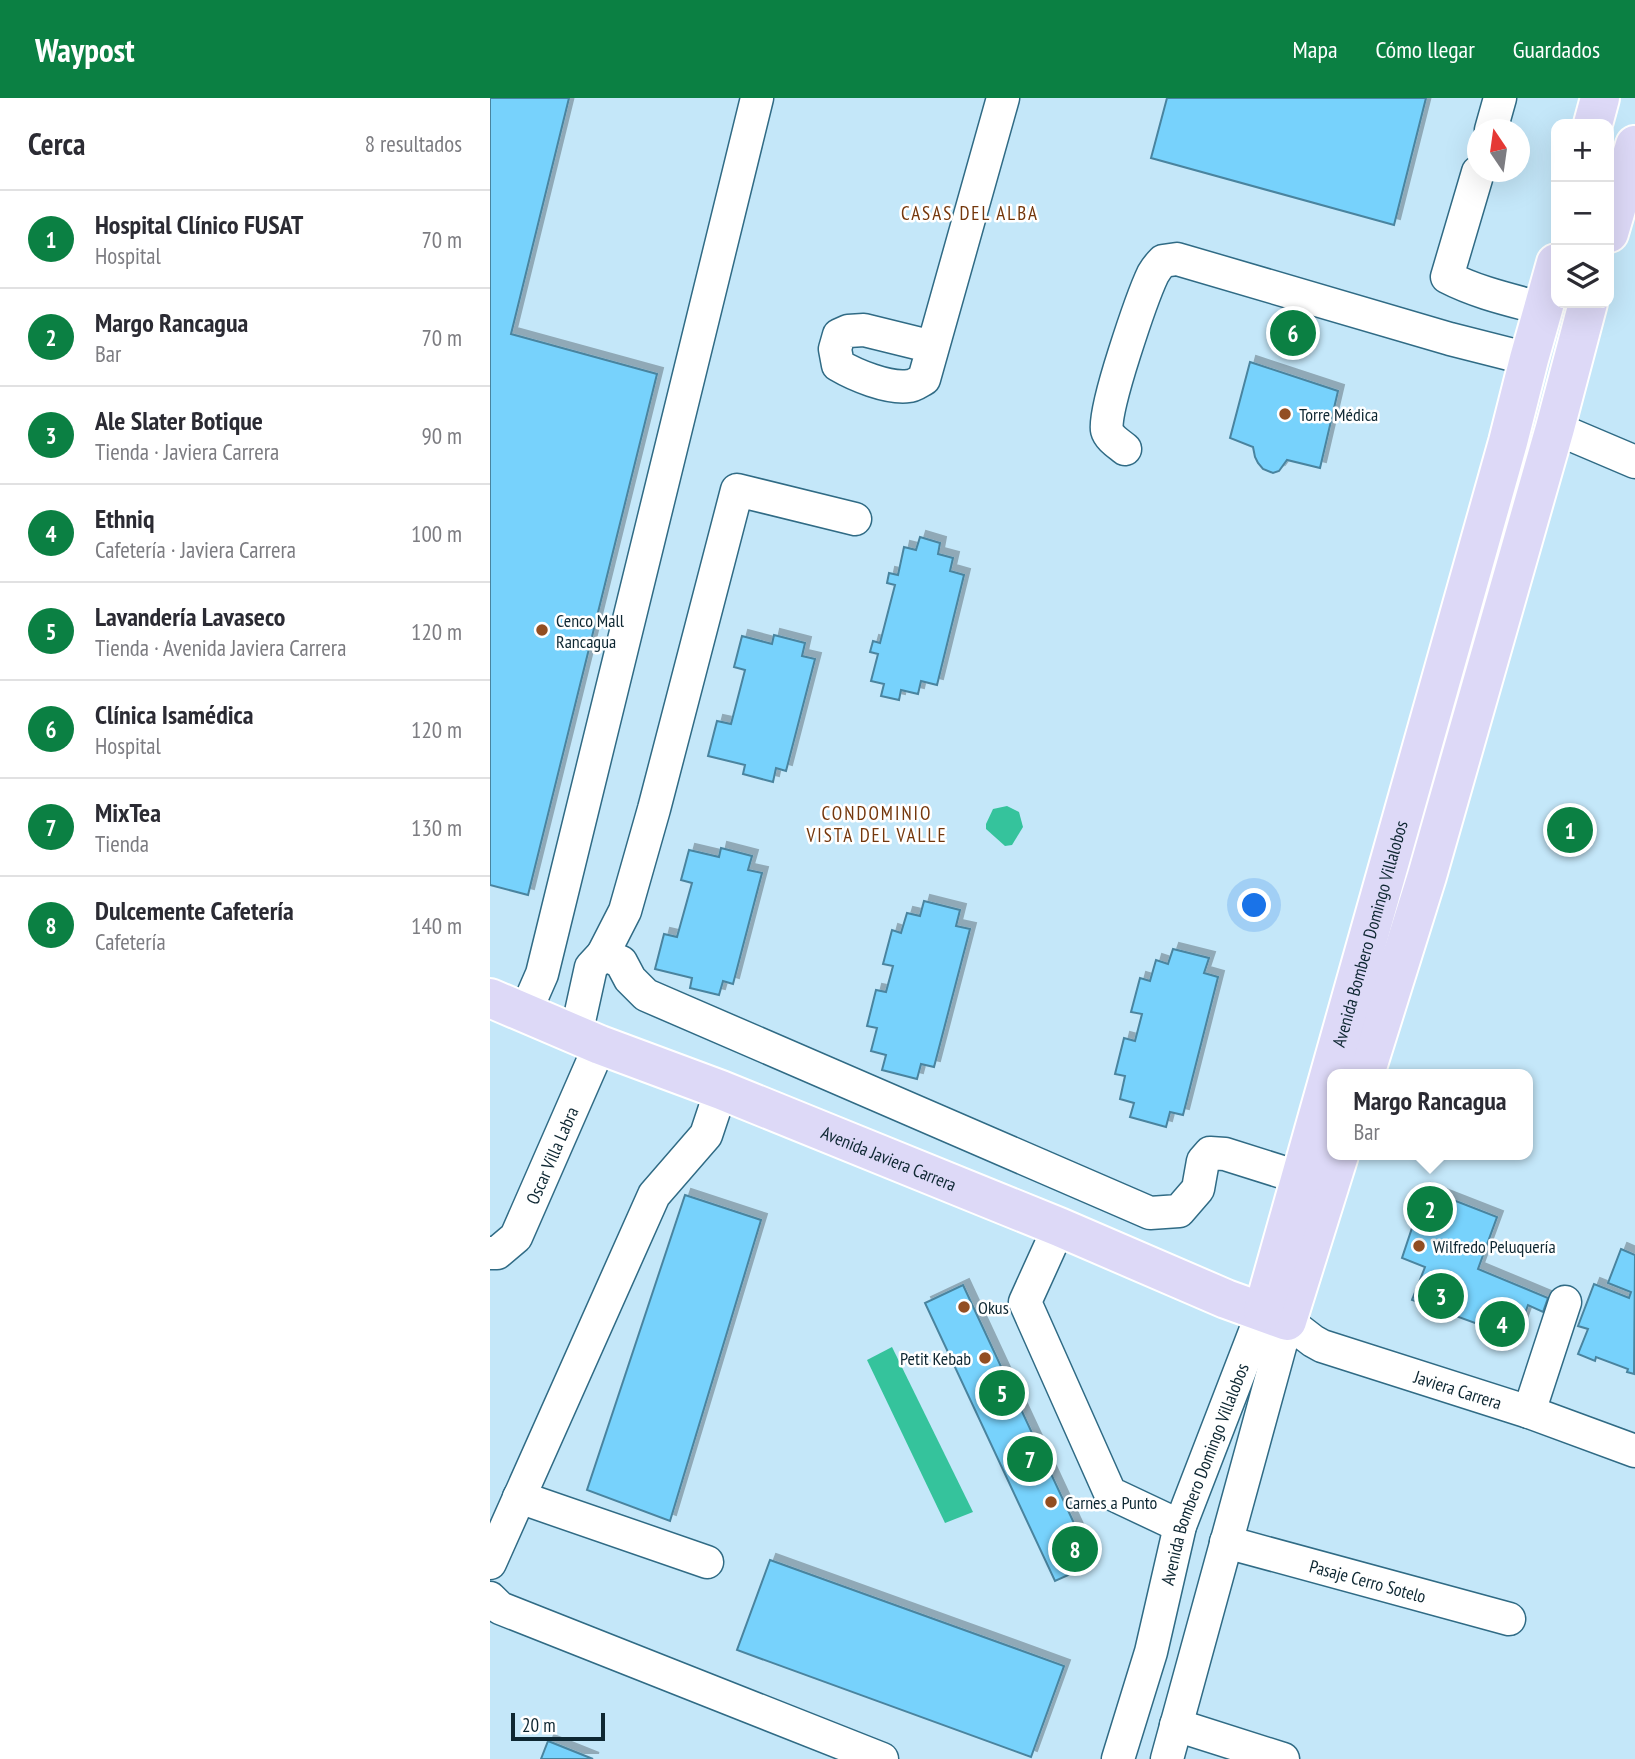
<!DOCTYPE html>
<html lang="es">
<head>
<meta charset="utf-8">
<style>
  body { margin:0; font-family:"PT Sans Narrow",sans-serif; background:#f7f7f7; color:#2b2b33 }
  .controls { position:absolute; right:21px; top:21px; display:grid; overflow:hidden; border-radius:14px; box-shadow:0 7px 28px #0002 }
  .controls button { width:63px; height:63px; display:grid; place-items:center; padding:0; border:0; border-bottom:2px solid #e1e1e2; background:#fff; color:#2b2b33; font:35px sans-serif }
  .compass { position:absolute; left:977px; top:21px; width:63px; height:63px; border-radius:50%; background:#fff; box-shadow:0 7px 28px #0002; rotate:347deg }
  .scale { position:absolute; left:21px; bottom:18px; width:94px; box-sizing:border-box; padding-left:7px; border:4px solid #0e2732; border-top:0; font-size:19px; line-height:24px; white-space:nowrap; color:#0e2732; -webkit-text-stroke:5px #fff; paint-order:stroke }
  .you { position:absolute; left:765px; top:808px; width:24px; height:24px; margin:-18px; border:5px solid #fff; border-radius:50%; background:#1a73e8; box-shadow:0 0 0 10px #1a73e833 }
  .badge { display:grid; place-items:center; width:46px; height:46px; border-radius:50%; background:#0b8043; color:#fff; font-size:23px; font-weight:700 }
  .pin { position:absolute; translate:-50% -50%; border:4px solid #fff; box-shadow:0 2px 7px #0006 }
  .popup { position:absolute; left:837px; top:971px; width:206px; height:91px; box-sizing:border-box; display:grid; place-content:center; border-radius:14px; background:#fff; filter:drop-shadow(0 2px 5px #0005); font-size:23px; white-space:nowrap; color:#7c7c81 }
  .popup b { font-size:26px; color:#2b2b33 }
  .popup::after { content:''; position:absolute; left:50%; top:100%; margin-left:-14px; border:14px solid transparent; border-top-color:#fff }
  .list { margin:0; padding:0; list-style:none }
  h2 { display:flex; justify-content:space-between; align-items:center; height:91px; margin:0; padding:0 28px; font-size:30px }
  h2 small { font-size:23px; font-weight:400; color:#7c7c81 }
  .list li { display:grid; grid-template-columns:46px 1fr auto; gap:21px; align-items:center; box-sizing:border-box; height:98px; padding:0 28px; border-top:2px solid #e1e1e2 }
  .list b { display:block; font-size:26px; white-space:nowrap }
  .list p { margin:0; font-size:23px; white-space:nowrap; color:#7c7c81 }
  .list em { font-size:23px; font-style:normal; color:#7c7c81 }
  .icon { flex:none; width:38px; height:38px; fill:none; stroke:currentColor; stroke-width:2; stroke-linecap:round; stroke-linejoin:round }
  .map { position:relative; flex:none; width:1145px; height:1661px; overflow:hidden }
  header { display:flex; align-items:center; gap:42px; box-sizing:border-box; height:98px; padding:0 35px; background:#0b8043; color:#fff }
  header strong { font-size:33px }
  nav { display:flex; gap:38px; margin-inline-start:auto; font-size:24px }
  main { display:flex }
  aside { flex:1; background:#fff }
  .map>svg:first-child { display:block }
</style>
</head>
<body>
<header>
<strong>Waypost</strong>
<nav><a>Mapa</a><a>Cómo llegar</a><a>Guardados</a></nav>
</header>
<main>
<aside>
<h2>Cerca<small>8 resultados</small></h2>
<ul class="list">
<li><span class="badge">1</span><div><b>Hospital Clínico FUSAT</b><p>Hospital</p></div><em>70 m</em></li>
<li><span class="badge">2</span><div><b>Margo Rancagua</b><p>Bar</p></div><em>70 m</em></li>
<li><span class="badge">3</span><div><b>Ale Slater Botique</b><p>Tienda · Javiera Carrera</p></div><em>90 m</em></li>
<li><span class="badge">4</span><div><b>Ethniq</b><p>Cafetería · Javiera Carrera</p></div><em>100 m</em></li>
<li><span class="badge">5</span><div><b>Lavandería Lavaseco</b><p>Tienda · Avenida Javiera Carrera</p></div><em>120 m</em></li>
<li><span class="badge">6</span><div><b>Clínica Isamédica</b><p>Hospital</p></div><em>120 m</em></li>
<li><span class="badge">7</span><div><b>MixTea</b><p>Tienda</p></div><em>130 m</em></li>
<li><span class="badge">8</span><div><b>Dulcemente Cafetería</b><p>Cafetería</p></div><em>140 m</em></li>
</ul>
</aside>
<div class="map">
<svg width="1145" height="1661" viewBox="0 0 1145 1661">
  <defs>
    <filter id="shadow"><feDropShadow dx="6" dy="-6" stdDeviation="0" flood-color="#0004"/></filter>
  </defs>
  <rect width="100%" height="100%" fill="#c4e7f9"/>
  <g fill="#35c39c">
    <path d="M517,708L529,714L533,729L522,747L515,748L496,731V726L503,711Z"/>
    <path d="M402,1249L483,1414L455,1425L377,1262Z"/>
  </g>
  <g fill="#77d2fc" stroke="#4a849f" stroke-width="2" filter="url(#shadow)">
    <path d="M0,0H79L21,236L167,276L38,797L0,787Z"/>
    <path d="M677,0H936L904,127L661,60Z"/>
    <path d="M760,264L848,293L830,370L797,362L789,373L783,375L773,371L768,365L765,359L763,349L740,340Z"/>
    <path d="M430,439L450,445L448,456L463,460L460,473L474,477L447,587L431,583L428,596L411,592L409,602L391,598L394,586L381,583L388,556L380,554L383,543L390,545L405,487L397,485L399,475L408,477L414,449L426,452Z"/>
    <path d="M284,537L315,545L312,558L325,561L296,673L286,670L283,684L253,676L255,667L218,658L227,623L241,626L255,572L244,569L252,538L282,546Z"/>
    <path d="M231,750L262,758L258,772L272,775L243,886L233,883L229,897L200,890L202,880L165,871L174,836L187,839L202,785L191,782L199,752L229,759Z"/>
    <path d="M434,803L470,812L466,828L480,831L444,969L431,966L427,981L392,972L396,957L381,953L387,930L377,928L386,892L396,894L403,868L393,866L402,832L411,835L417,815L430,818Z"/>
    <path d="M683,851L719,860L714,875L728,879L693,1017L680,1014L676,1029L640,1019L644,1005L630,1001L635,978L625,976L634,940L645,943L652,916L641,914L650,880L660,883L666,862L678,866Z"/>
    <path d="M935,1091L1007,1119L988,1171L1058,1200L1053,1214L1038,1207L1026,1240L922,1202L935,1169L912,1160Z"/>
    <path d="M195,1097L271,1122L180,1423L97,1392Z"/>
    <path d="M1131,1151L1145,1157L1144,1276L1137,1274L1138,1271L1106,1259L1105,1263L1088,1256L1098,1231L1088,1228L1104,1186L1139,1200L1141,1194L1118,1185Z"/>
    <path d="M473,1187L603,1466L565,1483L435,1205Z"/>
    <path d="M280,1462L574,1568L541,1659L247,1552Z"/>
    <path d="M58,1643L103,1661H51Z"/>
  </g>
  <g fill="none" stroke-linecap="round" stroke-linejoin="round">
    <defs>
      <g id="minor">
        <path d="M1001,32L1010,0"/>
        <path d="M988,74L957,179C988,195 1021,202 1054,211"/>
        <path d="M443,249L374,232L358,233L349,237L345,251L348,267C365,277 398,291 419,288C424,288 430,283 434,281L513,0"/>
        <path d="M1065,330L1145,364"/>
        <path d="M635,351C629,346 619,340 617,332C612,314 653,197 663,176C666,171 669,167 673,163L687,161L960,241L1039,261"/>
        <path d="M113,856L131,864L140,881L156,897L660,1115L689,1113L708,1091L713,1063L720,1055L735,1056L811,1080"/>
        <path d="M35,915L52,876L267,0"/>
        <path d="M86,937L101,869L113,856L135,813L164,711L247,392L365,421"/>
        <path d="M569,1129L535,1204L620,1395L690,1428"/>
        <path id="s1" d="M0,1155H7L26,1139L110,947"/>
        <path d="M1039,1314L1075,1204"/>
        <path d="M29,1399L217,1464"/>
        <path id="s2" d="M736,1444L1019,1521"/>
        <path d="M0,1465L164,1097L216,1037L231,992"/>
        <path d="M0,1500L10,1510L392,1661"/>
        <path d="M686,1627L793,1661"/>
        <path id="s3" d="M628,1661L661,1554L690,1428L773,1213"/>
        <path id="s4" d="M677,1661L797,1223L823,1243L832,1248L1039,1314L1145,1353"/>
      </g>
      <g id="major">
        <path d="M1103,26L1110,0"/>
        <path d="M1119,135L1145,47"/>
        <path id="s5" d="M0,900L110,947L231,992L569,1129L736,1201L797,1223L849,1057"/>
        <path d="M875,976L937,778L1065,330L1098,205"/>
        <path id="s6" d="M773,1213L1018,344L1039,261L1066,165"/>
      </g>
    </defs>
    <use href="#minor" stroke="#306b85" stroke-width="35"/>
    <use href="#major" stroke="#fff" stroke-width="42"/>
    <use href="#minor" stroke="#fff" stroke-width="32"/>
    <use href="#major" stroke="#ddd9f7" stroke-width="38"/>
  </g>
  <g fill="#924e22" stroke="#fff" stroke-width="2.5">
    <circle cx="795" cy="316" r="7"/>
    <circle cx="52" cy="532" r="7"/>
    <circle cx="929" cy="1148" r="7"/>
    <circle cx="474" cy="1209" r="7"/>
    <circle cx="495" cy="1260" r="7"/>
    <circle cx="561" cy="1404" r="7"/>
  </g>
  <g text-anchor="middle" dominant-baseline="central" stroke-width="5" stroke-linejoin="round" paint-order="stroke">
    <g font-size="18" fill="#0e2732" stroke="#fff" text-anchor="start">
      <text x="809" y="316">Torre Médica</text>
      <text x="66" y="522">Cenco Mall<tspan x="66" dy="21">Rancagua</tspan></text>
      <text x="943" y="1148">Wilfredo Peluquería</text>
      <text x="488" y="1209">Okus</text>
      <text x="481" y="1260" text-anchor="end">Petit Kebab</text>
      <text x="575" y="1404">Carnes a Punto</text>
    </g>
    <g font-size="18" fill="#0e2732" stroke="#fff">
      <text stroke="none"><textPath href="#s6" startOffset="392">Avenida Bombero Domingo Villalobos</textPath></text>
      <text stroke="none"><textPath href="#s1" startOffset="121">Oscar Villa Labra</textPath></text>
      <text stroke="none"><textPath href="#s5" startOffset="430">Avenida Javiera Carrera</textPath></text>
      <text stroke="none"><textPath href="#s4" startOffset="640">Javiera Carrera</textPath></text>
      <text stroke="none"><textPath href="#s3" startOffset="298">Avenida Bombero Domingo Villalobos</textPath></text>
      <text stroke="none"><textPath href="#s2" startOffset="147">Pasaje Cerro Sotelo</textPath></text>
    </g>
    <g font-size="19" letter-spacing="2" fill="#74370c" stroke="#fff">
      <text x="480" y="115">CASAS DEL ALBA</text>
      <text x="387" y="715">CONDOMINIO<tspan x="387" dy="22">VISTA DEL VALLE</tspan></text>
    </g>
  </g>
</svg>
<div class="controls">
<button>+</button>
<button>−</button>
<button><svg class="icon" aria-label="layers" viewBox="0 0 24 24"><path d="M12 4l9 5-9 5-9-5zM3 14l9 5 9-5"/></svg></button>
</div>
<svg class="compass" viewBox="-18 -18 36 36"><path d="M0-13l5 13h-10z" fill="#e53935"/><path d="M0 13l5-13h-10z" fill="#7c7c81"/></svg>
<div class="scale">20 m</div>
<div class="you"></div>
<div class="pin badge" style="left:1080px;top:732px">1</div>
<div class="pin badge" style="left:940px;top:1111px">2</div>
<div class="popup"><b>Margo Rancagua</b>Bar</div>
<div class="pin badge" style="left:951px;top:1198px">3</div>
<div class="pin badge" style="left:1012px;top:1226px">4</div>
<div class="pin badge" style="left:512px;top:1295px">5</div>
<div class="pin badge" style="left:803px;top:235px">6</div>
<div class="pin badge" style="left:540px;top:1361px">7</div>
<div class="pin badge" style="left:585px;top:1451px">8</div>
</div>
</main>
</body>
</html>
